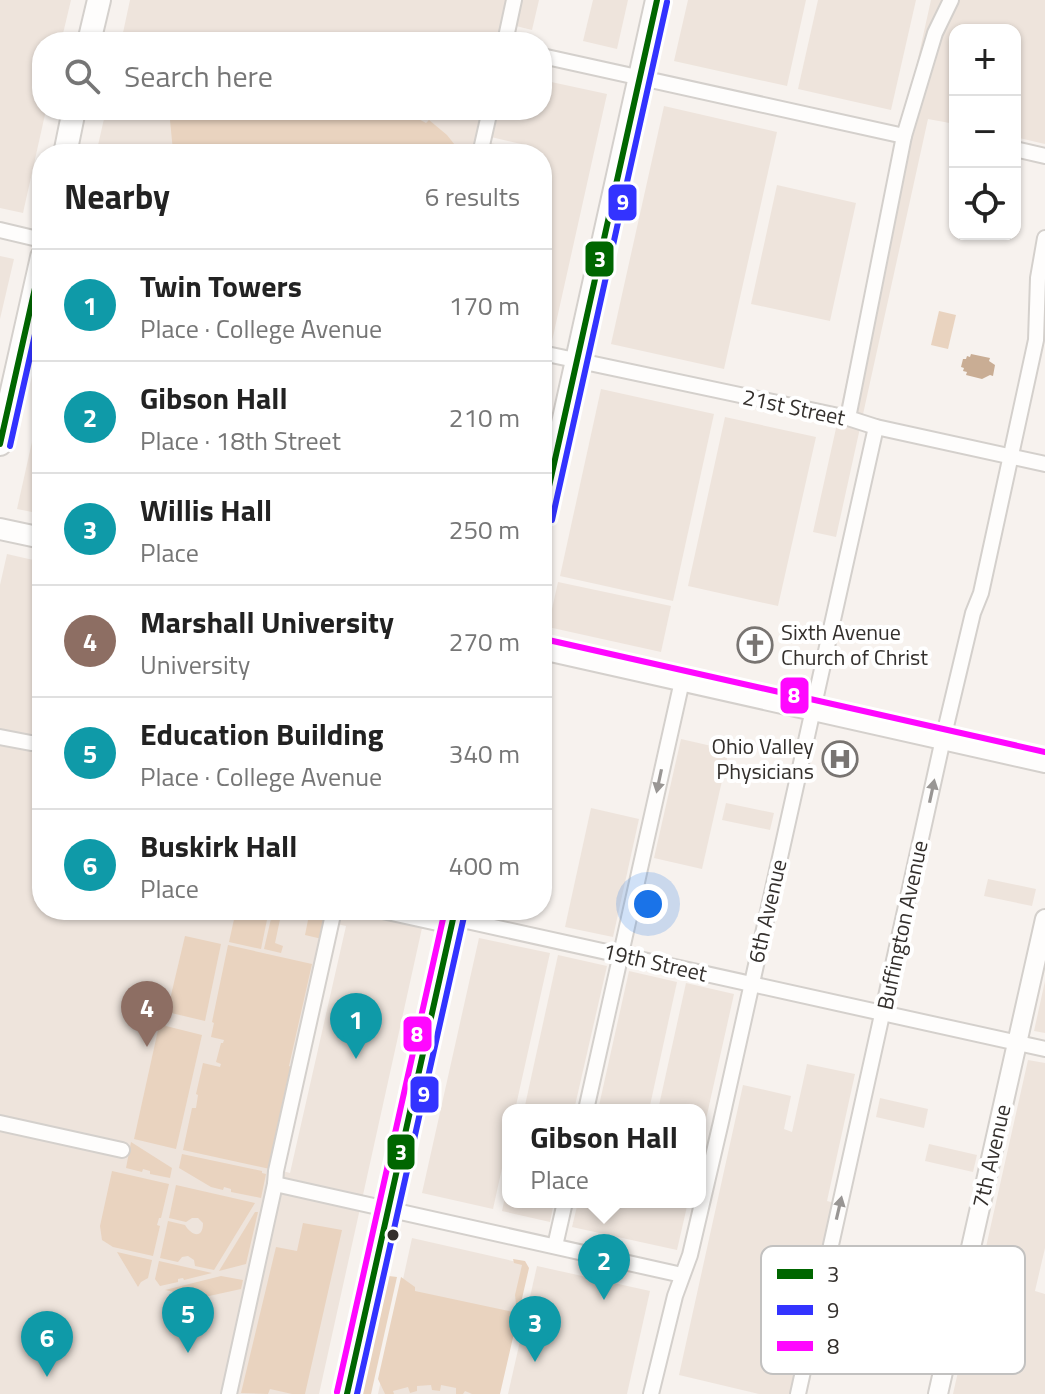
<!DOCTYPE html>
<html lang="en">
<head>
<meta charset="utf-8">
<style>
  body { margin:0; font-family:"Titillium Web",sans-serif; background:#f2f2f2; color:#222 }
  .controls { position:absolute; right:24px; top:24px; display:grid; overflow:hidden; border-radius:16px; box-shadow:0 2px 6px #0004 }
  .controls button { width:72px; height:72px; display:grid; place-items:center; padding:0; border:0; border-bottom:2px solid #e0e0e0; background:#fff; color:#222; font:40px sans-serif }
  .you { position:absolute; left:648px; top:904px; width:28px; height:28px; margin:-20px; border:6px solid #fff; border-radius:50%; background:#1a73e8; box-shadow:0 0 0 12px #1a73e833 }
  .badge { display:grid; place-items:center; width:52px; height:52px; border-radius:50%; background:#787471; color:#fff; font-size:26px; font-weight:700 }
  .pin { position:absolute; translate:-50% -66px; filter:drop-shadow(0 2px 4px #0008) }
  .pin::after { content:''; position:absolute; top:42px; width:28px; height:24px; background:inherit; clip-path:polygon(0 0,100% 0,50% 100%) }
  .popup { position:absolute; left:502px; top:1104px; width:204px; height:104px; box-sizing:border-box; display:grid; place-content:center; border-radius:16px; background:#fff; filter:drop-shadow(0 2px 6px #0005); font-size:26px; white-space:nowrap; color:#767676 }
  .popup b { font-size:30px; color:#222 }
  .popup::after { content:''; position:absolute; left:50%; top:100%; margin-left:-16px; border:16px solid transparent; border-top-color:#fff }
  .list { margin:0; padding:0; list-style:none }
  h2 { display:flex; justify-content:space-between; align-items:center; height:104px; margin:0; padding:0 32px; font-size:34px }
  h2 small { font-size:26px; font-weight:400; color:#767676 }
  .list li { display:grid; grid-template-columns:52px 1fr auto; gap:24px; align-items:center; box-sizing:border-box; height:112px; padding:0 32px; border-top:2px solid #e0e0e0 }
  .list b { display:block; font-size:30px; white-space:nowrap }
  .list p { margin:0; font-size:26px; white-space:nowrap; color:#767676 }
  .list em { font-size:26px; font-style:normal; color:#767676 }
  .icon { flex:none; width:44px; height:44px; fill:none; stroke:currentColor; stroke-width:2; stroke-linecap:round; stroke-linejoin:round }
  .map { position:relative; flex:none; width:1045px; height:1394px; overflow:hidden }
  .search { position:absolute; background:#fff; box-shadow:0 2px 6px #0004; left:32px; top:32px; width:520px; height:88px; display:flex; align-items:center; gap:20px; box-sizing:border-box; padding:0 28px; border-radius:32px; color:#767676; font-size:30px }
  .panel { position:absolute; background:#fff; box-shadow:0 2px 6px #0004; left:32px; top:144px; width:520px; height:776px; border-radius:32px }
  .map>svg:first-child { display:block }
</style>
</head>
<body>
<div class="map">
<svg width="1045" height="1394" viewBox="0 0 1045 1394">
  <rect width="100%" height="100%" fill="#f7f2ee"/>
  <g fill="#eee4dc" fill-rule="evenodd">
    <path d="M0,0H71L61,42H42V110H46L23,213L0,208Z"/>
    <path d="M130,0H510L500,42H121Z"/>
    <path d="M521,0H539L532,30L516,26Z"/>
    <path d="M593,0H628L617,49L583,41Z"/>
    <path d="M688,0H806L787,86L674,61Z"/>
    <path d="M818,0H916L891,110L798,89Z"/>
    <path d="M931,0H1045V144L1015,137V30H955V124L928,119L836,537L813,532Z"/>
    <path d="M542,80L607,94L552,341L542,339V154H487L490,143L529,151L530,146L491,137L497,110H542Z"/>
    <path d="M664,106L777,132L724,369L611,344Z"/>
    <path d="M106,110H485L475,154H96Z"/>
    <path d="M777,185L856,203L830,321L751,304Z"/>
    <path d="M0,256L14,259L0,319Z"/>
    <path d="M601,389L714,414L673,601L560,576Z"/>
    <path d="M42,397V514L17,509Z"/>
    <path d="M725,417L816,437L778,606L688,586Z"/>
    <path d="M7,554L42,562V910H426L319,1394H0V585ZM324,921L346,926L290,1173L268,1167Z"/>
    <path d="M558,582L671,606L661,652L548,627Z"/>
    <path d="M681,739L729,750L702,869L654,858Z"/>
    <path d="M726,803L774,813L770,830L722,820Z"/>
    <path d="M591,808L639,819L613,937L565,927Z"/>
    <path d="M988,879L1036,889L1032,906L984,896Z"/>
    <path d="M479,938L550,953L515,1110H508V1141L493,1209L422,1193Z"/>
    <path d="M558,955L607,966L574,1110H524Z"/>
    <path d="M629,971L677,982L649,1110H598Z"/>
    <path d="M1045,981V1033L1034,1031Z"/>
    <path d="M686,983L734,994L700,1146V1110H658Z"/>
    <path d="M1028,1060L1045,1063V1248L1035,1291L1045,1294V1394H953Z"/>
    <path d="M807,1064L855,1074L827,1201L835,1203L793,1394H759L679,1375L743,1085L791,1096L784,1129L792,1132Z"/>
    <path d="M880,1098L928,1109L924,1128L876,1117Z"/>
    <path d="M929,1144L977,1155L973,1172L925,1161Z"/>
    <path d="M508,1182V1202H554L550,1222L502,1211Z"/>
    <path d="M578,1202H688L677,1250L572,1227Z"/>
    <path d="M412,1238L526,1264L497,1394H378Z"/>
    <path d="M537,1266L650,1291L627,1394H508Z"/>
  </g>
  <g fill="#e9d3bf">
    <path d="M169,110H402L426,123L429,120L447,135L462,154H159L173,151Z"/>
    <path d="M939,311L956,315L948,349L931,345Z"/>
    <path d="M236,910H269L261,949L229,942Z"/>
    <path d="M273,910H282L275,943L283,946L281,953L264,949Z"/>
    <path d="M310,910H326L328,913L322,939L305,935Z"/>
    <path d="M185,936L221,944L205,1021L167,1012Z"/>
    <path d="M228,945L312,964L289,1066L293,1068L270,1169L183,1150L192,1108H196L198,1095L196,1094L203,1063L220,1067L221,1064L216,1062L221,1043H223L224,1040L211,1037L214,1023L212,1022Z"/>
    <path d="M162,1025L202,1035L176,1149L134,1139L158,1030Z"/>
    <path d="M131,1142L172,1168L170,1178L150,1174V1171L143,1169L142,1172L126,1168Z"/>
    <path d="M182,1154L262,1171V1173L266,1174L261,1198L231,1192V1189L224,1187L223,1190L211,1187L179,1168Z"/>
    <path d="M112,1171L169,1184L161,1218H159L157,1225L160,1226L153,1256L113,1247L102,1240L100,1226Z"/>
    <path d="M176,1185L255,1203L214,1270L195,1266L194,1260L188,1256L182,1257L178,1262L160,1258L168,1221L185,1225C191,1235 203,1240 203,1223L198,1218H192L186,1222L169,1218Z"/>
    <path d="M255,1212H258L246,1264L219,1271Z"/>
    <path d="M303,1223L342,1230L305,1394H292L270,1389L268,1394L241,1393L276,1247L297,1251Z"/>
    <path d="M117,1252L152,1260L148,1278L141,1282L138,1287Z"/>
    <path d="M513,1259L525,1261L529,1268L500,1394H472L465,1391L463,1394H456V1388L441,1385L440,1391L432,1390L431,1385L417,1386V1391L410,1393L408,1387L393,1391L394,1394H385L378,1379L401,1277L415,1287V1291L513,1312L516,1304L515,1295L522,1265L514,1263Z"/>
    <path d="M159,1261L212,1273L184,1280L183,1278L178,1279V1282L160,1286L155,1279Z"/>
    <path d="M221,1276L243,1280L241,1289L200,1298L165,1290Z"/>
    <path d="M389,1276L397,1277L371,1394H359L384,1281Z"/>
  </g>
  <path fill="#c9ad94" d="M971,354L990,358L989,361L995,365L993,376L990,375L982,379L966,375L967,372L963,371L964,368L961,367L963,359H966L967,356L970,357Z"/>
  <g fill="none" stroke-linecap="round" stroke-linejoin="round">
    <defs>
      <g id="minor">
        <path d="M505,42L514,0"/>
        <path d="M542,56L904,136"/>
        <path d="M1015,149L1045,156"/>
        <path d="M480,154L490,110"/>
        <path d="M0,230L42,240"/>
        <path d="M542,353L848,418L876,427L1045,464"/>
        <path d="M848,418L904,136L935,33L951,0"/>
        <path d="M0,737L31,743H42"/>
        <path d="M378,910L451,926"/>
        <path d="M453,918L1045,1049"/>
        <path d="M586,1110L682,681"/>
        <path d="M0,1123L122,1150"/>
        <path d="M275,1184L682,1275"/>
        <path d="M555,1246L565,1202"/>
        <path d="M229,1394L275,1184L276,1171L334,910"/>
        <path d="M651,1394L675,1296L690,1255L721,1122L876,427"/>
        <path d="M798,1394L943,739L973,613L981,593L1036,340L1038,278L1045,238"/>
      </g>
      <path id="tertiary" d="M938,1394L1045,919"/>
      <g id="secondary">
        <path d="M0,529L42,538"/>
        <path d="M542,649L1045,762"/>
      </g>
      <g id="primary">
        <path d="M89,42L99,0"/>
        <path d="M65,154L74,110"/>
        <path d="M0,444L42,257"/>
        <path d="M542,518L657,0"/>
        <path d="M347,1394L455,910"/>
      </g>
    </defs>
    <use href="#minor" stroke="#d4d0cc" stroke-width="18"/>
    <use href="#tertiary" stroke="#d4d0cc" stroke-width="22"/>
    <use href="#secondary" stroke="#d4d0cc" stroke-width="24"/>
    <use href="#primary" stroke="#d4d0cc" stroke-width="26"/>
    <use href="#minor" stroke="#fefdfc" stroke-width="14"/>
    <use href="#tertiary" stroke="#fefdfc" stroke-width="18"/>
    <use href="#secondary" stroke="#fefdfc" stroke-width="20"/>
    <use href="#primary" stroke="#fefdfc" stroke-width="22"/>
    <defs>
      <g id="bus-1">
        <path d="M0,444L42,257"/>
        <path d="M542,518L657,0"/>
        <path d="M347,1394L455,910"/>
      </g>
      <g id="bus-2">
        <path d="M10,446L42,303"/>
        <path d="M552,520L667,2"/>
        <path d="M357,1394L465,912"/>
      </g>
      <g id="bus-3">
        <path d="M544,639L1045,752"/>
        <path d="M337,1392L445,910"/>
      </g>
    </defs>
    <use href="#bus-1" stroke="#fff" stroke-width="12"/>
    <use href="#bus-2" stroke="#fff" stroke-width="12"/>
    <use href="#bus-3" stroke="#fff" stroke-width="12"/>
    <use href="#bus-1" stroke="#060" stroke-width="6"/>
    <use href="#bus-2" stroke="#33f" stroke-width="6"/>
    <use href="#bus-3" stroke="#ff07ff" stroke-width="6"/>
  </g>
  <defs><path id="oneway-solid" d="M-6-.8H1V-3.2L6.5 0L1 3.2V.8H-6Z" transform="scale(2)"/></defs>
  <g fill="#999694">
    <use href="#oneway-solid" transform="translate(659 781) rotate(102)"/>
    <use href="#oneway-solid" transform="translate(932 791) rotate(-78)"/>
    <use href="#oneway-solid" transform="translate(839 1208) rotate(-77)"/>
  </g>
  <defs>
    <symbol id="church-ring" viewBox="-11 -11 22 22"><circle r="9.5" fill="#fff" stroke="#787471" stroke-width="1.5"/><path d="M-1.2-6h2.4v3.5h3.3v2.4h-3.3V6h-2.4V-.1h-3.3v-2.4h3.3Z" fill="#787471"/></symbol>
    <symbol id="hospital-ring" viewBox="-11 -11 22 22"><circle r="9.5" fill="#fff" stroke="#787471" stroke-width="1.5"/><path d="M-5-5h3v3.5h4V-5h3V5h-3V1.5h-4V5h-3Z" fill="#787471"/></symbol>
  </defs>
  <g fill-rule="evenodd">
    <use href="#church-ring" x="735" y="625" width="40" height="40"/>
    <use href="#hospital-ring" x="820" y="739" width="40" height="40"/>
  </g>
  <circle fill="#34302d" stroke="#fff" stroke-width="3" cx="393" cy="1235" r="7"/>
  <g text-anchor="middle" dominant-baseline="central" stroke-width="8" stroke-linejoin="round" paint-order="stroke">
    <g font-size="22" fill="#34302d" stroke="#fff">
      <text transform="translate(794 407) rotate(12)">21st Street</text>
      <text transform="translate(767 911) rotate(-77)">6th Avenue</text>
      <text transform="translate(902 925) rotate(-78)">Buffington Avenue</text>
      <text transform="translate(655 962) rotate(13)">19th Street</text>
      <text transform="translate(991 1156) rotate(-77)">7th Avenue</text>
    </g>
    <g font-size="22" fill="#34302d" stroke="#fff" text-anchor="start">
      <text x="781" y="632">Sixth Avenue<tspan x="781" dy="25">Church of Christ</tspan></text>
      <text x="814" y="746" text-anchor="end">Ohio Valley<tspan x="814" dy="25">Physicians</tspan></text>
    </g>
  </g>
  <rect x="761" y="1246" width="264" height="128" rx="12" fill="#fff" stroke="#c2c1c0" stroke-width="2"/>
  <rect x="777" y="1269" width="36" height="10" fill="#060"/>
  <rect x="777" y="1305" width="36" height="10" fill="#33f"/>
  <rect x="777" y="1341" width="36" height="10" fill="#ff07ff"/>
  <g font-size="22" fill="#34302d">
    <text x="827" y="1282">3</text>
    <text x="827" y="1318">9</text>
    <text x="827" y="1354">8</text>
  </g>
  <g stroke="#fff" stroke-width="3">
    <rect x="607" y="183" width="31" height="39" rx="8" fill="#33f"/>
    <rect x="584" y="240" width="31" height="38" rx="8" fill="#060"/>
    <rect x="779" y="676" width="31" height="39" rx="8" fill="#ff07ff"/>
    <rect x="402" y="1015" width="31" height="38" rx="8" fill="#ff07ff"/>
    <rect x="409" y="1075" width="31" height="39" rx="8" fill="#33f"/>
    <rect x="386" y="1133" width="30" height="38" rx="8" fill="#060"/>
  </g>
  <g font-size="22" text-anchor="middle" font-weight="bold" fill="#fff">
    <text x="623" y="210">9</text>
    <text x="600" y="267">3</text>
    <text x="794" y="703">8</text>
    <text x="417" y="1042">8</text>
    <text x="424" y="1102">9</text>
    <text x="401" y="1160">3</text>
  </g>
</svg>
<div class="controls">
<button>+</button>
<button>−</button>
<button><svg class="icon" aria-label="locate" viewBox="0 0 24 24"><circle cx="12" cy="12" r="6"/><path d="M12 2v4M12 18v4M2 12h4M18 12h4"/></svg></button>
</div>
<div class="you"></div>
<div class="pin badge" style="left:356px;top:1059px;background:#0f9aa8">1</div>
<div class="pin badge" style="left:604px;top:1300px;background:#0f9aa8">2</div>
<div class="popup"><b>Gibson Hall</b>Place</div>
<div class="pin badge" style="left:535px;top:1362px;background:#0f9aa8">3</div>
<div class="pin badge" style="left:147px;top:1047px;background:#8d6e63">4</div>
<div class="pin badge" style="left:188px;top:1353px;background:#0f9aa8">5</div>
<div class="pin badge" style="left:47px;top:1377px;background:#0f9aa8">6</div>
<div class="search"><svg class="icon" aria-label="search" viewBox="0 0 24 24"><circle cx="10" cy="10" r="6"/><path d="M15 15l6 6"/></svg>Search here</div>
<section class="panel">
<h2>Nearby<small>6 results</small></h2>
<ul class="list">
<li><span class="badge" style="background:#0f9aa8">1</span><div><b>Twin Towers</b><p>Place · College Avenue</p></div><em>170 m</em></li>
<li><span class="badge" style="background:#0f9aa8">2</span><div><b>Gibson Hall</b><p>Place · 18th Street</p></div><em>210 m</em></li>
<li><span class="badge" style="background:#0f9aa8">3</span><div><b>Willis Hall</b><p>Place</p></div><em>250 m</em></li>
<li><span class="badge" style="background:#8d6e63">4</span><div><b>Marshall University</b><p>University</p></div><em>270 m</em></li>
<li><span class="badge" style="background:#0f9aa8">5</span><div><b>Education Building</b><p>Place · College Avenue</p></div><em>340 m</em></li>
<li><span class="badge" style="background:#0f9aa8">6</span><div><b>Buskirk Hall</b><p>Place</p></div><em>400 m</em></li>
</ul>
</section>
</div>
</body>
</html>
